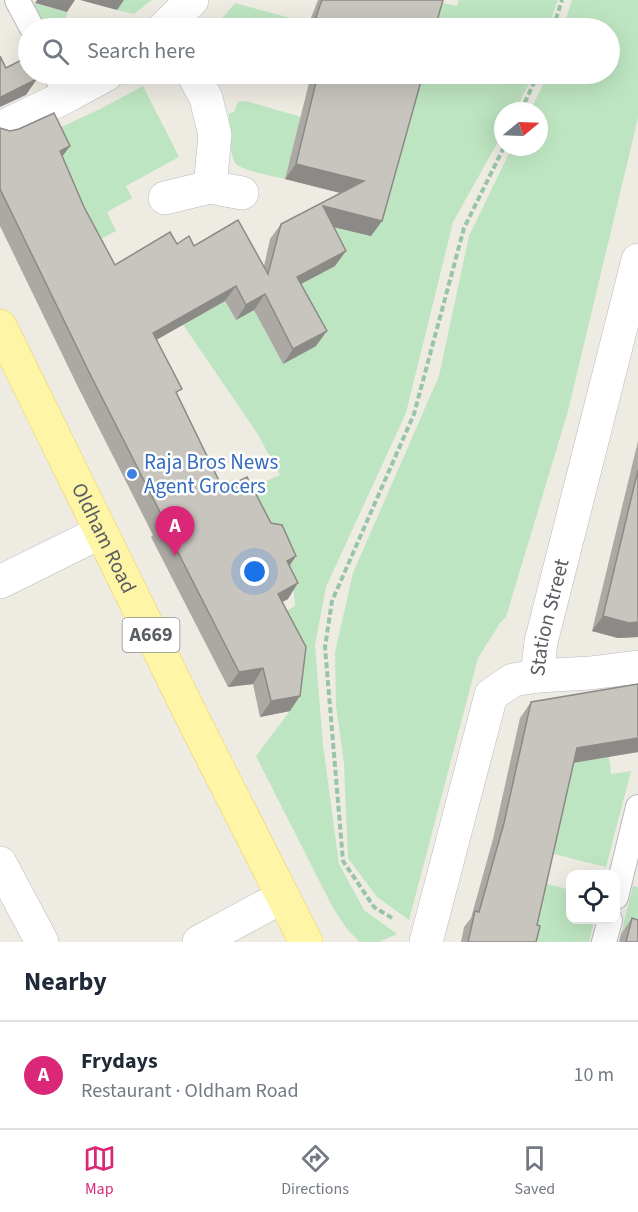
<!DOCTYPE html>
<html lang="en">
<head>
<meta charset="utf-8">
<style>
  body { margin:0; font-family:"Source Sans 3",sans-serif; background:#f6f6f7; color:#1f2937 }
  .controls { position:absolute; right:18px; bottom:18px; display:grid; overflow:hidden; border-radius:12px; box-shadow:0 6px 24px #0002 }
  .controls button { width:54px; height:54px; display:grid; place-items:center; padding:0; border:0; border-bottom:2px solid #e0e1e3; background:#fff; color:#1f2937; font:30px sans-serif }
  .compass { position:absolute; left:494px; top:102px; width:54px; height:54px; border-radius:50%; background:#fff; box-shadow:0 6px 24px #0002; rotate:71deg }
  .you { position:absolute; left:255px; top:572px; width:21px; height:21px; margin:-15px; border:4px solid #fff; border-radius:50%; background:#1a73e8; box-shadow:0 0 0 9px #1a73e833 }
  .badge { display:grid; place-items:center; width:39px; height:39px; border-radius:50%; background:#db2777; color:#fff; font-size:20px; font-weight:700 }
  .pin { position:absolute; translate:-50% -50px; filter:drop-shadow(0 2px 3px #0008) }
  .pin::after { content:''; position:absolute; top:32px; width:21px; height:18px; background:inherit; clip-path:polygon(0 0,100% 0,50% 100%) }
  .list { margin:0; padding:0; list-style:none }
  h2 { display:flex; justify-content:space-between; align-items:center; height:78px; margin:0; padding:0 24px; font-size:26px }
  h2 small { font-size:20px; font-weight:400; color:#747a83 }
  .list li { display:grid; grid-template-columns:39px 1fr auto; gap:18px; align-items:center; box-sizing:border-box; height:108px; padding:0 24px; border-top:2px solid #e0e1e3 }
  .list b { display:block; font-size:22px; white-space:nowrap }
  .list p { margin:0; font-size:20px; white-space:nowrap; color:#747a83 }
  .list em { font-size:20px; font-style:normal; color:#747a83 }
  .icon { flex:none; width:33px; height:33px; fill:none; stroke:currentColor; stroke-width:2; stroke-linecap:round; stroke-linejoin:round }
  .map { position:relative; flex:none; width:638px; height:942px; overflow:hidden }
  .search { position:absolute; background:#fff; box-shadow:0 6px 24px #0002; left:18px; right:18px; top:18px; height:66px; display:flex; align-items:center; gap:15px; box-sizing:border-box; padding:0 21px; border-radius:33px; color:#747a83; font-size:22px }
  .sheet { height:186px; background:#fff }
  nav { display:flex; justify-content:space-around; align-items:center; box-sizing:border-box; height:84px; border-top:2px solid #e0e1e3; background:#fff; font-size:16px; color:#747a83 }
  nav a { display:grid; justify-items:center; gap:3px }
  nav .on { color:#db2777 }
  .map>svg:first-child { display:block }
</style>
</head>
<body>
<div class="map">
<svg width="638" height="942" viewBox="0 0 638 942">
  <rect width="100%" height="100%" fill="#edebe2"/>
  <g fill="#bee5c1">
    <path d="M27,0H33V3L67,12L66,18L100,28H41Z"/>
    <path d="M120,0H152L134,14L117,10Z"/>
    <path d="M430,0L457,6L459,0H558L548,28H407Z"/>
    <path d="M572,0H638V118L568,411L506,617L500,623L478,658L409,920L377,897L348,858L344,763L336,706L335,652L353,573L439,376L469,236L512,147H539V111H530L548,74H610V28H563Z"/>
    <path d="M235,3L309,23L307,28H214Z"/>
    <path d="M354,74H534L515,111H503V133L453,222L406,413L326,587L315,645L323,745L339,864L364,910L397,934L379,942H360L347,929L333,908L256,756L290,711L293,679L272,619L295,606L292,568L285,572L251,487L280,475L257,433L171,307L88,278L133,255L196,317L225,301L236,320L254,300L265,331L283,364L281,295L335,266L310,218L339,228Z"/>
    <path d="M143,86L179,157L126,186L132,198L107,212L116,231L76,252L46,134L100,109Z"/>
    <path d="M246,101L301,117L285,179C274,176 243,171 236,164C229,155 229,124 229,113L234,112L238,102Z"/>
    <path d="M568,755L609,757L611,774L631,771L606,867L546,852Z"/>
    <path d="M540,882L570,890V920H594L589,942H529Z"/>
    <path d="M633,886L638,887V922L633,937L621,934Z"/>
  </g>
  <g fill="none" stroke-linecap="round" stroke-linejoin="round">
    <defs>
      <g id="service">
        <path d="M17,0L32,28"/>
        <path d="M55,74L67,96"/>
        <path d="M616,897L638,807"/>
        <path d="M604,942L610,920"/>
      </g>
      <g id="minor">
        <path d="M164,28L192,0"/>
        <path d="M193,74L206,98L215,135L210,187"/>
        <path d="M0,128L67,96L107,74"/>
        <path d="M165,198L210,187L242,193"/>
        <path d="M0,582L101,532"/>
        <path id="s1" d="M537,676L541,642L638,260"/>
        <path d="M0,863L42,942"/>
        <path d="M199,942L282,897"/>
        <path d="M426,942L491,695L513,680L537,676L590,673L638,667"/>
      </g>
      <g id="primary">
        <path id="s2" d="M0,326L193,719L306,942"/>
      </g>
    </defs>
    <use href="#service" stroke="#b7b9be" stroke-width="26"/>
    <use href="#minor" stroke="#b7b9be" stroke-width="34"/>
    <use href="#primary" stroke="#efcf59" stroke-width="34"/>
    <g stroke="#98c5a8" stroke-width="4" stroke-dasharray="6 3" stroke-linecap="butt">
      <path d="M553,28L562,0"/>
      <path d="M521,111L538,74"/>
      <path d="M215,482L238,484"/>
      <path d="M392,918L374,907L343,861L325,647L332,601L414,414L464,228L504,147"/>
    </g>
    <use href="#service" stroke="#fff" stroke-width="24"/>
    <use href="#minor" stroke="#fff" stroke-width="33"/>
    <use href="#primary" stroke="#fef6a6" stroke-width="33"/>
  </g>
  <g fill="#aca9a4">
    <path d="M318,0H443L435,28H307Z"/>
    <path d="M295,74H423L382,221L371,236L334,227L335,266L301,284L316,346L283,364L254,310L236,320L225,301L156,340L177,395L223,489L271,523L296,556L290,565L288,599L282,602L290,711L260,717L253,684L228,687L151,537L153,535L78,387L0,226V128L10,131L70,146L62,156L84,207L115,265L177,244L194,246L264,266L270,239L281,224L340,193L285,179L309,83L293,79Z"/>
    <path d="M638,441V637L618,638L592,631Z"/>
    <path d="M638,684V752L574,762L537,925L536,942H461L464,927L471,918L493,839L520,718L531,702Z"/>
    <path d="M632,918L638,942H619L621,934Z"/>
  </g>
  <g fill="#8c8a86">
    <path d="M37,0H75L67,12L35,3Z"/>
    <path d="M80,0H124L117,10Z"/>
    <path d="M297,74H316L309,83L293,79Z"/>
    <path d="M37,79L26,95L0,107V98L3,96Z"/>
    <path d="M70,146L59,161L60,151Z"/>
    <path d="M296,164L364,181L353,196L285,179Z"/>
    <path d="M323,206L382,221L371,236L312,222Z"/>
    <path d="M346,251L335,266L286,292L297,277Z"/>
    <path d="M236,286L225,301L142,348L153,333Z"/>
    <path d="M265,294L254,310L236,320L246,305Z"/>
    <path d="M327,331L316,346L283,364L293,349Z"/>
    <path d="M296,556L285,572L287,561Z"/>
    <path d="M298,583L288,599L267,610L278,594Z"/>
    <path d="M603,616L638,622V637L618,638L592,631Z"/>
    <path d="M263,668L253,684L228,687L239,672Z"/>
    <path d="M300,696L290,711L260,717L271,701Z"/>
    <path d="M638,738V752L567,764L577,748Z"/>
  </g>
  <g fill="#c8c5bf" stroke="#8c8a86" stroke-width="1.5">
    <path d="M322,0H443L435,28H313L318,11Z"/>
    <path d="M0,56L6,68L27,57L28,61V74H35L37,79L3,96L0,98Z"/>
    <path d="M318,74H423L382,221L323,206L346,251L297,277L327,331L293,349L265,294L246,305L236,286L153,333L182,389L176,392L223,489L247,477L271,523L282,525L296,556L287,561L298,583L278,594L306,647L300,696L271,701L263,668L239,672L162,521L164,520L89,372L0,189V128L10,131L19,129L54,113L70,146L60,151L84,207L115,265L170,232L177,244L189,236L194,246L238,220L268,274L281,224L364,181L296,164Z"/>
    <path d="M638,470V622L629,623L603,616Z"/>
    <path d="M638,684V738L577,748L537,925L540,926L536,942H468L475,911L479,912L504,823L531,702Z"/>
    <path d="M632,918L638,920V942H626Z"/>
  </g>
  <circle fill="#3f7fe0" stroke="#fff" stroke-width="2" cx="132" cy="474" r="6"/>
  <g text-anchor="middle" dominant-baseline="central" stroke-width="5" stroke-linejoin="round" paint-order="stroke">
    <rect fill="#fff" stroke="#8c8e92" stroke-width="1.5" x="122.5" y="618" width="57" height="34" rx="4.5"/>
    <g font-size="20" font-weight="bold" fill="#5a5d63">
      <text x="151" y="635">A669</text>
    </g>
    <g font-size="21" fill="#366cbe" stroke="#fff" text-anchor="start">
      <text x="144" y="462">Raja Bros News<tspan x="144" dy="24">Agent Grocers</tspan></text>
    </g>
    <g font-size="21" fill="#5a5d63" stroke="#fff">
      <text stroke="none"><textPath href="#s2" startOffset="236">Oldham Road</textPath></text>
      <text stroke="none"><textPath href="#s1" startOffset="60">Station Street</textPath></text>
    </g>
  </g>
</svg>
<div class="controls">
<button><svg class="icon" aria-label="locate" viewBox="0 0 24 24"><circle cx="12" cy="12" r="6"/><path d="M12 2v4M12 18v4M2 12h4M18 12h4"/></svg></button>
</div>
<svg class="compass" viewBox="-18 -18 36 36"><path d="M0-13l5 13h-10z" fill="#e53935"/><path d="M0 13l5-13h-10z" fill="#747a83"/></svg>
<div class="you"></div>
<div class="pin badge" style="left:175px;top:556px">A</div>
<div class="search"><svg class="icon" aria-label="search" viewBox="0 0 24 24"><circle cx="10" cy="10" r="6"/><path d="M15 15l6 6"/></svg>Search here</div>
</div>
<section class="sheet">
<h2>Nearby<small></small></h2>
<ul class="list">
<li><span class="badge">A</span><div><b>Frydays</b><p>Restaurant · Oldham Road</p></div><em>10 m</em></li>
</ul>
</section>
<nav>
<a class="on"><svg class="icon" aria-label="map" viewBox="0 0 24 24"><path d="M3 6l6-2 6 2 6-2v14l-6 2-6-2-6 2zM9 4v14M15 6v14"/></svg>Map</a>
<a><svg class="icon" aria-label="directions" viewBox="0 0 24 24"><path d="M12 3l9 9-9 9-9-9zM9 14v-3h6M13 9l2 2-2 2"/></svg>Directions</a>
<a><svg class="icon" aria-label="saved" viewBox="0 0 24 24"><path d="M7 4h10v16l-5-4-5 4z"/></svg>Saved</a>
</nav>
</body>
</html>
